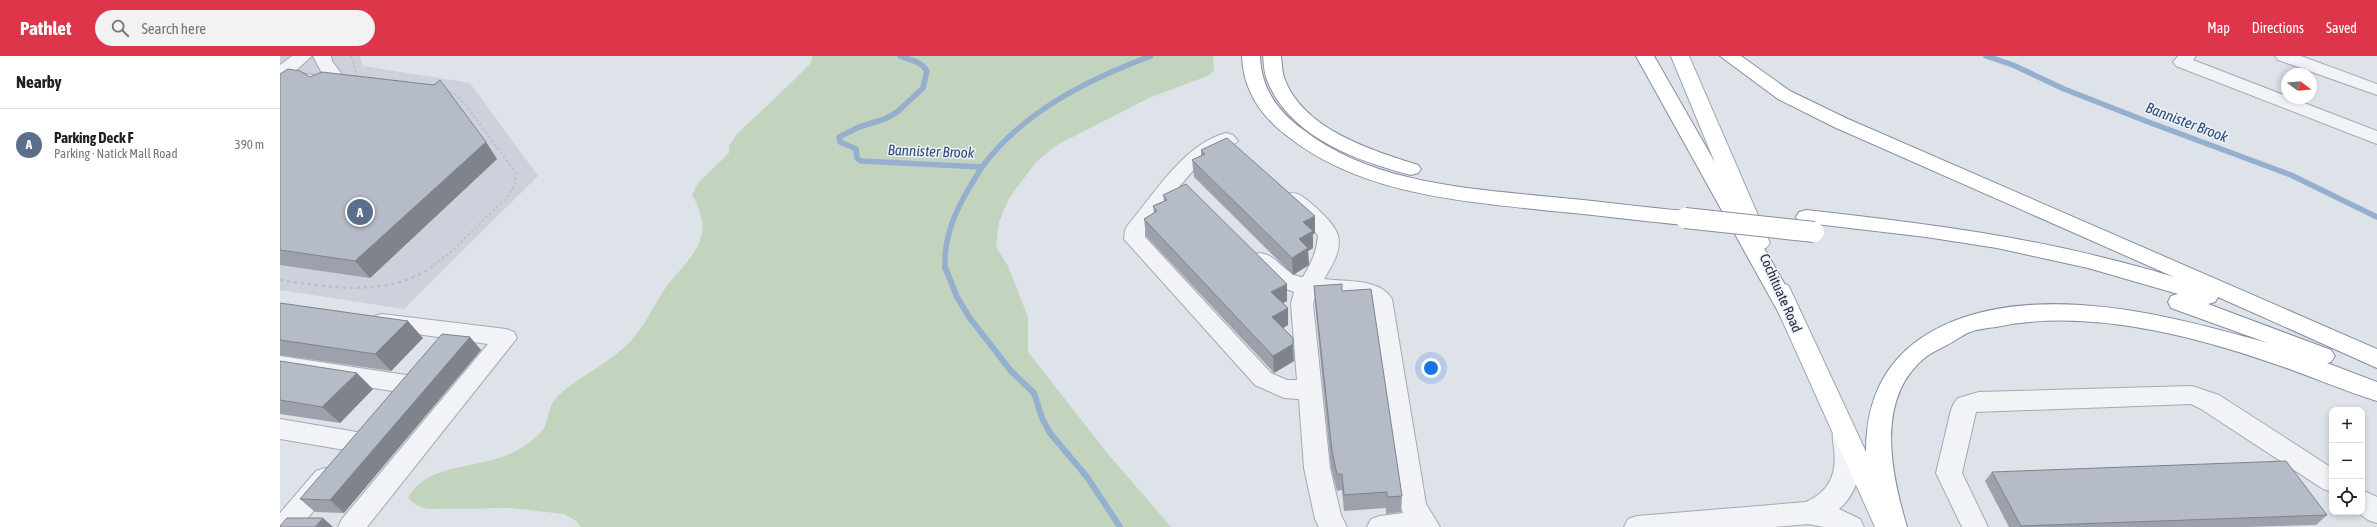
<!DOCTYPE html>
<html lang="en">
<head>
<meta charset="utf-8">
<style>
  body { margin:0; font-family:"Asap Condensed",sans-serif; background:#f2f2f2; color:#202124 }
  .controls { position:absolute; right:12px; bottom:12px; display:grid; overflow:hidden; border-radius:8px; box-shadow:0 2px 6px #0003 }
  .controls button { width:36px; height:36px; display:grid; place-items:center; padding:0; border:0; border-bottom:1px solid #e0e0e0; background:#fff; color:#202124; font:20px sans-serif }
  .compass { position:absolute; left:2001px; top:12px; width:36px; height:36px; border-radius:50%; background:#fff; box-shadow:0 2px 6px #0003; rotate:106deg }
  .you { position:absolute; left:1151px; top:312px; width:14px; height:14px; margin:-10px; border:3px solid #fff; border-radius:50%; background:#1a73e8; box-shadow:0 0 0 6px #1a73e833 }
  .badge { display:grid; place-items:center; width:26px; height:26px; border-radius:50%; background:#dd354a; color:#fff; font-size:13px; font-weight:700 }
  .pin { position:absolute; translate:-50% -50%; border:2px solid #fff; box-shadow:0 1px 4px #0006 }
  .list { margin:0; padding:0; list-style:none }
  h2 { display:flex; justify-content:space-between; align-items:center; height:52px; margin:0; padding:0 16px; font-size:17px }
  h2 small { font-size:13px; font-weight:400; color:#757577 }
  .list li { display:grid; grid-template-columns:26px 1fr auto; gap:12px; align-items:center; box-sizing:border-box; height:72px; padding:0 16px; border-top:1px solid #e0e0e0 }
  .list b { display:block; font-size:15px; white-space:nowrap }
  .list p { margin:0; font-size:13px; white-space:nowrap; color:#757577 }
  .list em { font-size:13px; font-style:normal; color:#757577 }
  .icon { flex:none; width:22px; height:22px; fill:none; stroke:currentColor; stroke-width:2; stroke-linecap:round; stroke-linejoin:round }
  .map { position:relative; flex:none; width:2097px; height:471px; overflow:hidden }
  header { display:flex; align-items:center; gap:24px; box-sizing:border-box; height:56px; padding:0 20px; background:#dd354a; color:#fff }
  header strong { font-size:19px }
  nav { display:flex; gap:22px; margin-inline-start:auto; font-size:14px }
  .search { width:280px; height:36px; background:#f2f2f2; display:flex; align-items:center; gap:10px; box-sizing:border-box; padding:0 14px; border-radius:22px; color:#757577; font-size:15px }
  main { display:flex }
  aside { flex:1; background:#fff }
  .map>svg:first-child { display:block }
</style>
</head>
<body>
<header>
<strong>Pathlet</strong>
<div class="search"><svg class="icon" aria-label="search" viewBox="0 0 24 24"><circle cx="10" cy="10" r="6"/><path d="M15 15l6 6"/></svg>Search here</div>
<nav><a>Map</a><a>Directions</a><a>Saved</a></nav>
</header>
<main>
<aside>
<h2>Nearby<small></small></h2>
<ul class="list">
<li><span class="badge" style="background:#5c6f8a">A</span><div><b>Parking Deck F</b><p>Parking · Natick Mall Road</p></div><em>390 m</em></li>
</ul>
</aside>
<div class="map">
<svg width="2097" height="471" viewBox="0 0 2097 471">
  <rect width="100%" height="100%" fill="#dee2e9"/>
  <path fill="#ccd1dc" d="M0,0H80L83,10L190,27L258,120L124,253L0,234Z"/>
  <path fill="#c3d4be" d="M533,0H933L934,14L928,20L871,41L777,89L756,106L729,142L719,166L716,191L728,210L748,261V296L828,398L891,471H301L296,465L284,458L231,452L147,453L136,449L128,442C147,405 202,414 236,395C245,390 263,378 266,367C270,356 269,349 278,340C297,322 320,312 340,295C364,276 372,250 389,227C402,211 418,198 422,177C424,166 418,148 412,139L418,127L449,97V90L456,79L515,23L530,8Z"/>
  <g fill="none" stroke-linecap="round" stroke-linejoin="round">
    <g stroke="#95afce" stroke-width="5.5">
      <path d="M620,0C630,4 641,5 647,15L643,32L617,56L605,63L579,71L559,81L560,86L576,93L577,102L581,105L702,111C744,55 807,24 871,0"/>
      <path d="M1706,0L1733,9L1784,33L1871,67L2011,119L2097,161"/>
      <path d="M665,212C663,174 682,142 702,111"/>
    </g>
    <path stroke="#95afce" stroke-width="6" d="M665,211L677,241L689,261L731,315L754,337L762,362L770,377L807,421L840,471"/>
    <defs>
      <g id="minor">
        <path d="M12,0H32L14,16L44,21L33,0H51L52,5L63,20C55,31 46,44 34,30L0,24V9Z"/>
        <path d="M1898,0H1916L1913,4L2097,75V88L1896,10L1893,6Z"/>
        <path d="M1995,0H2021L2097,28V39L1998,4Z"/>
        <path d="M946,77L953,79L958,85C954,90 931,97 922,106C902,124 882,154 865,175V181L991,317L1007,324H1017L1011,248L1014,236L994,228L970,203L973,198C995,192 1002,219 1023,221C1031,207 1037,196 1038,179L1005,148L1002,143L1005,138C1010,137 1015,136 1020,139C1030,145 1056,168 1058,180C1062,195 1051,211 1044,223C1065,226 1100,222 1112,243L1146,448L1160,471H1087L1091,463L1100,460L1123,457L1120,448L1090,247L1086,243L1036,238L1033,248L1050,412L1061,459L1067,471H1039L1035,463L1024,412L1019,343L1004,342L975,329L844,183L845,174L848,169C875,137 904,88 946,77Z"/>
        <path d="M102,258L226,273L234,276L237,282L87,471H58L62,463L208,288L94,272L91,266L94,260Z"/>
        <path d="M0,300L126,319L134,321L138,328L134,335L126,337L0,318Z"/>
        <path d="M1912,330L1939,339L2052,412V436L2043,433L1921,353L1911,348L1696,356L1682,417L1708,471H1682L1656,417L1671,354L1674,347L1678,342L1699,336Z"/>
        <path d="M0,363L77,376L86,379L89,386L86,393L77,396L0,383Z"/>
        <path d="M1564,368L1573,371C1586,397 1582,434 1559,453L1580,463L1584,471H1544L1528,468L1494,471H1344L1348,463L1357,460L1526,446C1550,435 1557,418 1554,392C1553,383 1551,379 1555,371Z"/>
        <path d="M45,412L54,415L58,423L54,431L20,471H0V457L36,415Z"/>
        <path d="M2082,434L2097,441V467L2088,464L2077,456H2082Z"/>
      </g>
      <g id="major">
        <path d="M1391,0H1409L1490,187L1486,192L1479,194L1472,192L1468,187Z"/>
        <path d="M1500,227L1508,229L1511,235L1621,471H1595L1489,235L1492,229Z"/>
      </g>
      <g id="highway">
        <path d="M962,0H980C981,32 997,54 1022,73C1093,128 1186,132 1272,141C1317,145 1361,151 1405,155L1412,157L1415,162L1412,167L1405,169C1361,165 1317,159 1272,155C1181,145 1081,139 1006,79C980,59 963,33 962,0Z"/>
        <path d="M983,0H1001C1002,8 1002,17 1005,24C1025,74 1091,94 1138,109L1141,113L1138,117L1131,119C1077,105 1009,81 987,24C984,17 984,8 983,0Z"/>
        <path d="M1356,0H1374L1520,255L1517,261L1509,263L1501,261Z"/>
        <path d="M1440,0H1461L1510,35L1568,63L2097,293V312L1938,241L1935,246L1928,248L2051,294L2055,300L2051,306L2047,307L2097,326V345C2061,334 2026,318 1989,306C1908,278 1802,252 1716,271C1708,272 1698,273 1690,276C1682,279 1675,285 1667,289C1661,292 1653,296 1647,300C1594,341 1611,417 1627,471H1601C1592,440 1583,408 1587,376C1598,267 1709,243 1801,249C1865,253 1927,270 1988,287L1891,252L1888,246L1891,240L1898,238L1808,212L1717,192L1646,181L1519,166L1516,161L1519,156L1526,154C1654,168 1770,183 1894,221L1554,71L1498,43Z"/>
      </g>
    </defs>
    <use href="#minor" stroke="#a3a9b4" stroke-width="2"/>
    <use href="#major" stroke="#9ca6b6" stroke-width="2"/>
    <use href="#highway" stroke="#848fa2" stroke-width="2"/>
    <g stroke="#bcc0c8" stroke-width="2" stroke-dasharray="2.5 2.5" stroke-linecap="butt">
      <path d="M71,0L78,22"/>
      <path d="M150,212L173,194L228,140L235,129L236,117L185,48L176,39L165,34"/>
    </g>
    <path stroke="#bcc0c8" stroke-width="2.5" stroke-dasharray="3.5 3.5" stroke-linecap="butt" d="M0,224C51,231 106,242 152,211"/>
    <use href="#minor" fill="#f1f3f7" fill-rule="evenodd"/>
    <use href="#major" fill="#fff" fill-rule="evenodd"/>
    <use href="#highway" fill="#fff" fill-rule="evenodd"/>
    <defs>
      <path id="highway-bridge" d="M1405,162L1534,176"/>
    </defs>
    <use href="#highway-bridge" stroke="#848fa2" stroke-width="22" stroke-linecap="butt"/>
    <use href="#highway-bridge" stroke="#fff" stroke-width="20"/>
  </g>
  <g fill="#9ca1ab">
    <path d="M0,18L206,86L217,103L90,222L0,209Z"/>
    <path d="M921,94L1035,177L1033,178V192L1028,195L1029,209L1013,219L914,121L912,104L921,100Z"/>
    <path d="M883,139L1007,228V245L1003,247L1008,252V269L1003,272L1014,305L994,317L866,180L864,163L874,157L873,150L884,145Z"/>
    <path d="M1034,230L1062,235L1122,440L1121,456L1106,458V452L1064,455L1062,434L1057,435L1051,412L1035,247Z"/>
    <path d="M0,247L143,282L111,315L0,299Z"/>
    <path d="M190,281L201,294L64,457L35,456L20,443Z"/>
    <path d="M0,305L93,333L60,367L0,358Z"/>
    <path d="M1712,416L2047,459L2036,469L1967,471H1729L1705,425Z"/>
  </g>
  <g fill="#7f838b">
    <path d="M206,86L217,103L90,222L75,205Z"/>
    <path d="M1035,160V177L1033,178V192L1028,195L1029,209L1013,219L1012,202L1019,183L1023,166Z"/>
    <path d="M1007,228V245L992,253L991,236Z"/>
    <path d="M1008,252V269L993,278L992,261Z"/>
    <path d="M128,265L143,282L111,315L95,298Z"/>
    <path d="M190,281L201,294L64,457L50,444Z"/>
    <path d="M1013,288L1014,305L994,317L993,300Z"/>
    <path d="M77,317L93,333L60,367L42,351Z"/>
    <path d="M43,462L53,471H35Z"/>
  </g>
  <g fill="#b5bbc7" stroke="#7f838b">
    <path d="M8,13L20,15L30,21L42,16L154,29L160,24L206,86L75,205L0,194V18Z"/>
    <path d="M947,82L1035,160L1023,166L1033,175L1019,183L1028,192L1012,202L912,104L925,98L921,94Z"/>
    <path d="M906,128L1007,228L991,236L1008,252L992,261L1013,282V288L993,300L864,163L877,155L873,150L887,144L883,139Z"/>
    <path d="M1062,228V235L1091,233L1122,440L1107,441V436L1064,439L1062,418H1057L1052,395L1034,230Z"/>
    <path d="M0,247L128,265L95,298L0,284Z"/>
    <path d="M162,278L190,281L50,444L20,443Z"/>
    <path d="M0,305L77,317L42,351L0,344Z"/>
    <path d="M2006,405L2047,459L1741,470L1712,416Z"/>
    <path d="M7,462H43L35,471H0V470Z"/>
  </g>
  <g text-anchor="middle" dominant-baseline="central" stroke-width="3" stroke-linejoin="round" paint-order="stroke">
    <g font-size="14" fill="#252f42" stroke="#eef1f7">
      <text transform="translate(1501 237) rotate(66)">Cochituate Road</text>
    </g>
    <g font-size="15" font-style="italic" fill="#2b4c7a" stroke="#eef1f7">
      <text transform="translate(1907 66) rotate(21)">Bannister Brook</text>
      <text transform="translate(651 95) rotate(2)">Bannister Brook</text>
    </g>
  </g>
</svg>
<div class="controls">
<button>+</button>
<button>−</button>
<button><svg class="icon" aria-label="locate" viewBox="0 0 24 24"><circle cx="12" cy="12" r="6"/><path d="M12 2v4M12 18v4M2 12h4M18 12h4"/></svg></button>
</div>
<svg class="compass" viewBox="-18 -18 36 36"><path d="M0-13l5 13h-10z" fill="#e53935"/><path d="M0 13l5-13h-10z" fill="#757577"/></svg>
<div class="you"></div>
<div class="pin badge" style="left:80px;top:156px;background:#5c6f8a">A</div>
</div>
</main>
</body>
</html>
